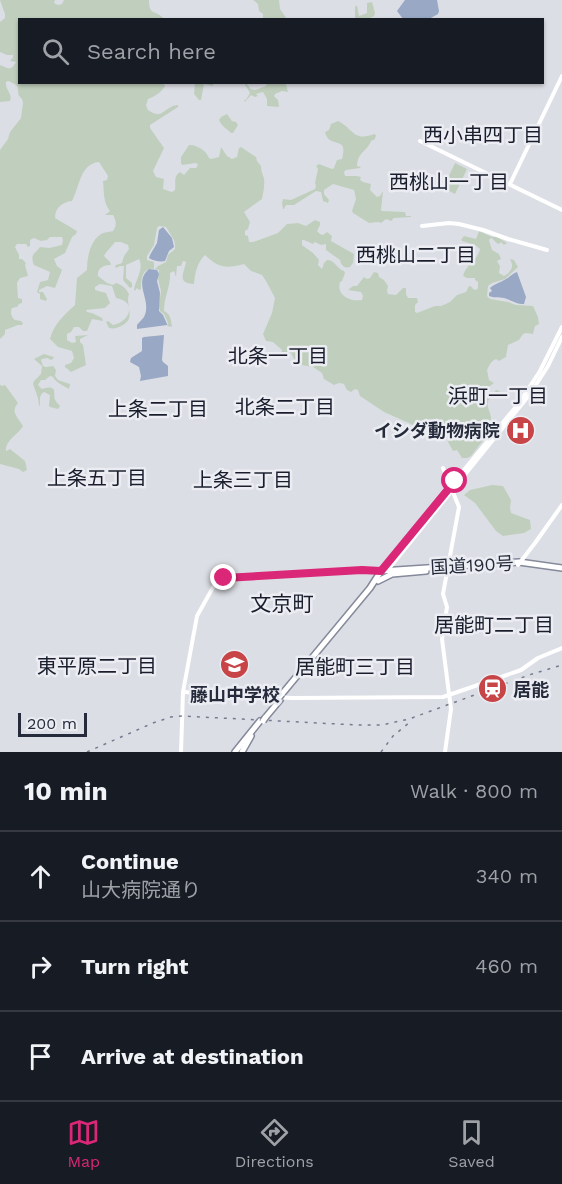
<!DOCTYPE html>
<html lang="en">
<head>
<meta charset="utf-8">
<style>
  body { margin:0; font-family:"Work Sans","Noto Sans JP",sans-serif; background:#20242c; color:#f1f3f6 }
  .scale { position:absolute; left:18px; bottom:15px; width:69px; box-sizing:border-box; padding-left:6px; border:3px solid #262b3b; border-top:0; font-size:16px; line-height:21px; white-space:nowrap; color:#262b3b; -webkit-text-stroke:4px #ebedf3; paint-order:stroke }
  .stop { position:absolute; width:18px; height:18px; margin:-14px; border:4px solid #db2777; border-radius:50%; background:#fff }
  .stop.end { background:#db2777; border-color:#fff; box-shadow:0 2px 6px #0008 }
  .list { margin:0; padding:0; list-style:none }
  h2 { display:flex; justify-content:space-between; align-items:center; height:78px; margin:0; padding:0 24px; font-size:26px }
  h2 small { font-size:20px; font-weight:400; color:#9ea1a6 }
  .list li { display:grid; grid-template-columns:39px 1fr auto; gap:18px; align-items:center; box-sizing:border-box; height:90px; padding:0 24px; border-top:2px solid #363941 }
  .list b { display:block; font-size:22px; white-space:nowrap }
  .list p { margin:0; font-size:20px; white-space:nowrap; color:#9ea1a6 }
  .list em { font-size:20px; font-style:normal; color:#9ea1a6 }
  .icon { flex:none; width:33px; height:33px; fill:none; stroke:currentColor; stroke-width:2; stroke-linecap:round; stroke-linejoin:round }
  .map { position:relative; flex:none; width:562px; height:752px; overflow:hidden }
  .search { position:absolute; background:#171b24; box-shadow:0 2px 4px #0004; left:18px; right:18px; top:18px; height:66px; display:flex; align-items:center; gap:15px; box-sizing:border-box; padding:0 21px; border-radius:0px; color:#9ea1a6; font-size:22px }
  .sheet { height:348px; background:#171b24 }
  nav { display:flex; justify-content:space-around; align-items:center; box-sizing:border-box; height:84px; border-top:2px solid #363941; background:#171b24; font-size:16px; color:#9ea1a6 }
  nav a { display:grid; justify-items:center; gap:3px }
  nav .on { color:#db2777 }
  .map>svg:first-child { display:block }
</style>
</head>
<body>
<div class="map">
<svg width="562" height="752" viewBox="0 0 562 752">
  <rect width="100%" height="100%" fill="#dcdee5"/>
  <g fill="#c0cfbd">
    <path d="M0,0H55L54,3L58,5L62,4L64,0H149C149,17 156,9 164,19L20,20V82L163,83L165,86C162,92 154,97 148,99L146,105L148,110C163,121 164,106 178,105V107L150,125V128L164,148L153,171L156,177L164,179L163,189L172,192L175,190C176,182 173,177 180,172L184,175L190,168H196L198,165L196,163L182,165L181,163V157L189,145C196,144 207,151 209,158L211,159L219,157L221,147L227,156L232,159L237,157L239,148L241,147L256,157L257,161L261,166C261,172 263,174 264,179C265,186 263,193 262,199L244,212L250,222L248,229L245,231V235L248,236L249,242H253L278,233L287,224L298,223L306,226L315,220L320,222V225L317,231L320,234L323,235L327,232L332,236L331,241L354,254L353,263L350,267C344,269 341,265 340,260L326,250V244L321,245L315,242L313,244L304,240H302V245L313,253L319,260L318,265L322,269L324,263L327,260C335,260 336,268 344,271L345,273L342,281L340,282C336,295 350,302 362,300L363,296L361,292L348,290L353,286H357L364,277L367,279L370,278L374,272L378,273L379,277L384,280L388,286L387,291L388,294L396,295L403,288H406V294L408,298H417L418,302L415,305V312L417,313L435,306H441L450,302L457,295L466,292L469,286L472,287L473,289L476,290L478,288V282L475,280V278H467L463,276C466,264 478,260 480,249L475,245L462,241L461,240L464,236L476,239L479,231L492,237H497L507,243L504,245L501,242L499,244C495,243 494,239 491,238L489,240L492,250L499,254L501,259L497,261L500,266L499,273L504,276C512,271 514,267 510,259L514,260L518,267L505,279L492,283L488,286L487,296L490,299L508,302L516,305L533,306L538,317L539,324L535,326L533,334L526,333L523,334L519,340L508,345L506,357L499,361L496,359C491,361 489,366 487,370L489,380L494,383L486,389L482,387L481,391L477,385L470,388L468,391H472L476,399C484,400 492,397 496,390L499,391L501,395L500,397L494,395C483,403 489,407 491,417C491,420 490,423 490,426L492,429L491,430L471,456L467,458H462L457,450L453,451L448,442L450,438L444,435L441,436L432,432V425L422,426L421,431L411,424L384,412L360,396L358,390L355,389L351,392L347,390L344,384L339,383L334,385L324,379L322,373L313,367L302,365L301,360L294,359L291,353L287,352L281,355L282,350L273,342L266,341L263,334L272,313L275,298L266,281L262,275L251,271L244,264C225,269 219,268 205,255C197,263 195,273 194,284C176,283 184,273 186,262L183,261L181,266H177L176,277L174,271L170,273C171,286 164,296 164,311C171,314 171,321 172,327L167,326L168,323L164,314L160,311L159,306L161,291L158,279L159,270L155,269L158,266L166,262L168,255L175,249V245L174,240L166,227L159,226L157,228L154,245L147,256V260L154,262V269C142,267 141,280 141,289L139,290L137,288L135,291L134,289C136,279 144,269 139,259L126,265V278L132,283V287L130,288L123,280L124,266H120L116,268L115,267L116,265L122,263L124,256L129,249L128,245L121,242H115C112,246 105,253 104,256L110,262L111,265C103,265 97,268 98,276L107,283L113,285L116,283C122,285 126,288 129,294C125,304 136,318 123,325C118,328 114,329 109,328L106,322L108,321L113,325C123,324 135,312 126,302C125,301 118,298 116,298L112,286L100,284L95,287V290L106,293L110,303L105,308L86,310L87,312L92,313L102,318L103,321L92,319L87,331H83L79,327H74L71,332L67,334V340L72,343L76,342L75,336L88,335L80,339V342L83,345L86,365L71,372L65,367V365L71,363L74,358L72,351L58,347L50,339C53,325 64,315 75,305L77,278L87,270C87,258 90,239 103,233C106,232 110,232 113,231C117,226 116,220 113,215H105L110,211C103,203 104,191 103,181L107,180L108,176L99,162C80,164 80,186 72,201C62,202 55,208 55,218L77,231L76,234L72,237L65,253L54,259L57,266L62,270L55,288L47,286L39,290V292H43L47,299L46,301L40,299V294L37,292L40,282L48,280L50,272L34,265C30,254 34,255 40,247L49,248L62,245L63,240L62,237H50L47,240L41,241L34,238L30,240V246L28,247L26,244H17L15,247L19,255V259H22L26,263L25,265L28,276L20,278L17,283L18,298L22,299V303L19,304L17,307L12,308C10,312 11,317 15,320L21,321L23,323L22,325H18L5,330V334L0,339V150L8,139L10,132L21,118L23,103L22,99L19,96C16,85 22,87 8,81L6,82C5,90 13,93 10,101L0,102V65C8,68 10,72 16,62L10,61L13,57V55H7L0,52V22L5,18V14Z"/>
    <path d="M253,0H279L280,9L287,19H263V14L259,11L258,4Z"/>
    <path d="M372,2L375,13L374,16L368,19H355V7L357,5L359,16L367,13V3Z"/>
    <path d="M195,83H212L213,84V86L204,84L201,100H199L194,94Z"/>
    <path d="M242,83H246L251,89L255,90L266,86L267,83H296L286,84L288,92L282,91L275,94L274,96L278,100L279,107L267,106V99L263,92L256,94L258,96L255,97L251,95L245,102L244,100H246L250,93L244,83Z"/>
    <path d="M227,114L232,121L236,122L238,125L233,133H231C226,128 222,127 219,120L221,117Z"/>
    <path d="M338,121C354,129 353,142 374,134L376,135L375,139L371,141C367,152 358,151 357,166L361,167L360,168L346,170L344,172L345,176H357L361,177L360,180L363,182L371,184L370,190L377,197L380,196L383,191L381,210L382,211L405,212L406,216H411V217L394,218L391,221L386,219L381,223L378,222L369,223L353,213L352,211L356,199L354,190L333,184L324,190V194L329,200L328,203L323,201L321,192L316,191L294,205H286L284,209H283L282,203L283,199L291,200L315,189L316,186L315,183L318,169L316,166L319,164L332,169L334,168L337,160L342,159C349,134 329,150 325,132L329,130L331,124Z"/>
    <path d="M455,163L467,169L455,194L443,188Z"/>
    <path d="M44,354L54,357L53,359L51,360L47,358L42,359L41,360L43,366L46,367L53,366L56,370L55,376L58,380L70,384L69,389C64,386 55,382 53,377L50,376L45,380H41L38,385L42,389C46,388 51,386 54,390C55,400 53,398 60,406L58,409L50,407L49,406L50,395L44,392C39,395 40,399 40,405L39,406L38,398L33,384L34,381L41,374L42,366L34,359Z"/>
    <path d="M0,384L1,386L5,385L18,403C10,412 18,417 23,426C18,435 5,440 6,451L10,449L25,461L27,470L23,472L19,469L0,464Z"/>
    <path d="M492,485L503,486L511,500L510,508L511,513L530,520L531,529L524,533L503,536L496,531L475,503L464,495L470,490Z"/>
  </g>
  <g fill="#98a8c5">
    <path d="M405,0H437L439,11L438,14L429,19H403L397,11Z"/>
    <path d="M163,227L172,238L174,247L169,251L165,261C161,262 153,261 149,258L150,255L157,243L159,230Z"/>
    <path d="M149,269L157,270L159,274L157,281L160,293L159,311L163,315L167,324V325L137,329V325C139,322 142,320 144,317C153,301 132,283 149,269Z"/>
    <path d="M517,272L526,297L524,304C516,304 511,300 504,298C498,297 494,298 489,296V293L492,291L490,288C494,284 500,283 506,279C510,277 512,274 517,272Z"/>
    <path d="M164,335L162,360L163,362L168,366V376L140,381L141,376L139,367L130,362L131,358L142,351V338L144,337Z"/>
  </g>
  <g fill="none" stroke-linecap="round" stroke-linejoin="round">
    <defs>
      <g id="highway">
        <path d="M378,581L392,574L426,571"/>
        <path d="M282,694L370,588L381,571L519,562L562,568"/>
        <path d="M265,718L280,700"/>
        <path d="M235,752L260,721"/>
        <path d="M242,752L251,736"/>
      </g>
    </defs>
    <use href="#highway" stroke="#848a9b" stroke-width="8"/>
    <g stroke="#fff" stroke-width="4">
      <path d="M420,141L562,210"/>
      <path d="M510,184L562,76"/>
      <path d="M422,226L449,223L459,224L483,230L508,239L547,250"/>
      <path d="M443,468L459,507L443,594L447,607L442,639L451,709L445,752"/>
      <path d="M518,565L535,543L562,505"/>
      <path d="M387,571L530,394L548,366L562,337"/>
      <path d="M183,692L292,698L443,697L521,670L538,658L562,648"/>
      <path d="M181,752L183,692L197,616L216,582L221,578L362,570L381,571L519,403L540,371L562,327"/>
    </g>
    <use href="#highway" stroke="#fff" stroke-width="5"/>
    <g stroke="#767c8e" stroke-width="1.5" stroke-dasharray="3 6" stroke-linecap="butt">
      <path d="M87,752L153,723L171,717L182,716L357,725H382L409,719L529,675L562,665"/>
      <path d="M381,752L393,736L410,722"/>
    </g>
    <defs>
      <g id="highway-bridge">
        <path d="M277,700L282,694"/>
        <path d="M263,721L265,718"/>
      </g>
    </defs>
    <use href="#highway-bridge" stroke="#848a9b" stroke-width="8" stroke-linecap="butt"/>
    <use href="#highway-bridge" stroke="#fff" stroke-width="5"/>
  </g>
  <g fill="none" stroke-linecap="round" stroke-linejoin="round">
    <path stroke="#db2777" stroke-width="8" d="M224,578L362,570L381,571L455,481"/>
  </g>
  <defs>
    <symbol id="hospital-disc" viewBox="-11 -11 22 22"><circle r="9.5" fill="#c74447" stroke="#ebedf3"/><path d="M-5-5h3v3.5h4V-5h3V5h-3V1.5h-4V5h-3Z" fill="#fff"/></symbol>
    <symbol id="school-disc" viewBox="-11 -11 22 22"><circle r="9.5" fill="#c74447" stroke="#ebedf3"/><path d="M0-5L7-2L0 1L-7-2ZM-4 1L0 2.5L4 1V4Q0 6-4 4Z" fill="#fff"/></symbol>
    <symbol id="station-disc" viewBox="-11 -11 22 22"><circle r="9.5" fill="#c74447" stroke="#ebedf3"/><path d="M-3-6H3Q5-6 5-4V2Q5 4 3 4L4.5 6H3L1.5 4h-3L-3 6H-4.5L-3 4Q-5 4-5 2V-4Q-5-6-3-6ZM-3.5-4v3h7v-3ZM-3.5 1v1.5H-2V1ZM2 1v1.5H3.5V1Z" fill="#fff"/></symbol>
  </defs>
  <g fill-rule="evenodd">
    <use href="#hospital-disc" x="504" y="414" width="33" height="33"/>
    <use href="#school-disc" x="218" y="648" width="33" height="33"/>
    <use href="#station-disc" x="476" y="672" width="33" height="33"/>
  </g>
  <g text-anchor="middle" dominant-baseline="central" stroke-width="5" stroke-linejoin="round" paint-order="stroke">
    <g font-size="18" font-weight="bold" fill="#262b3b" stroke="#ebedf3" text-anchor="end">
      <text x="500" y="430">イシダ動物病院</text>
      <text x="513" y="689" text-anchor="start">居能</text>
      <text x="235" y="694" text-anchor="middle">藤山中学校</text>
    </g>
    <g font-size="18" fill="#262b3b" stroke="#ebedf3">
      <text transform="translate(472 565) rotate(-3)">国道190号</text>
    </g>
    <g font-size="20" fill="#191d2c" stroke="#ebedf3">
      <text x="483" y="135">西小串四丁目</text>
      <text x="449" y="182">西桃山一丁目</text>
      <text x="416" y="255">西桃山二丁目</text>
      <text x="278" y="356">北条一丁目</text>
      <text x="498" y="396">浜町一丁目</text>
      <text x="285" y="407">北条二丁目</text>
      <text x="158" y="409">上条二丁目</text>
      <text x="97" y="478">上条五丁目</text>
      <text x="243" y="480">上条三丁目</text>
      <text x="494" y="625">居能町二丁目</text>
      <text x="97" y="666">東平原二丁目</text>
      <text x="355" y="667">居能町三丁目</text>
    </g>
    <g font-size="21" fill="#191d2c" stroke="#ebedf3">
      <text x="282" y="603">文京町</text>
    </g>
  </g>
</svg>
<div class="scale">200 m</div>
<div class="stop" style="left:455px;top:481px"></div>
<div class="stop end" style="left:224px;top:578px"></div>
<div class="search"><svg class="icon" aria-label="search" viewBox="0 0 24 24"><circle cx="10" cy="10" r="6"/><path d="M15 15l6 6"/></svg>Search here</div>
</div>
<section class="sheet">
<h2>10 min<small>Walk · 800 m</small></h2>
<ul class="list">
<li><svg class="icon" aria-label="ahead" viewBox="0 0 24 24"><path d="M12 20V5M6 11l6-6 6 6"/></svg><div><b>Continue</b><p>山大病院通り</p></div><em>340 m</em></li>
<li><svg class="icon" aria-label="right" viewBox="0 0 24 24"><path d="M7 20v-9h11M14 6l5 5-5 5"/></svg><div><b>Turn right</b></div><em>460 m</em></li>
<li><svg class="icon" aria-label="arrive" viewBox="0 0 24 24"><path d="M6 21V4h12l-3 4 3 4H6"/></svg><div><b>Arrive at destination</b></div></li>
</ul>
</section>
<nav>
<a class="on"><svg class="icon" aria-label="map" viewBox="0 0 24 24"><path d="M3 6l6-2 6 2 6-2v14l-6 2-6-2-6 2zM9 4v14M15 6v14"/></svg>Map</a>
<a><svg class="icon" aria-label="directions" viewBox="0 0 24 24"><path d="M12 3l9 9-9 9-9-9zM9 14v-3h6M13 9l2 2-2 2"/></svg>Directions</a>
<a><svg class="icon" aria-label="saved" viewBox="0 0 24 24"><path d="M7 4h10v16l-5-4-5 4z"/></svg>Saved</a>
</nav>
</body>
</html>
